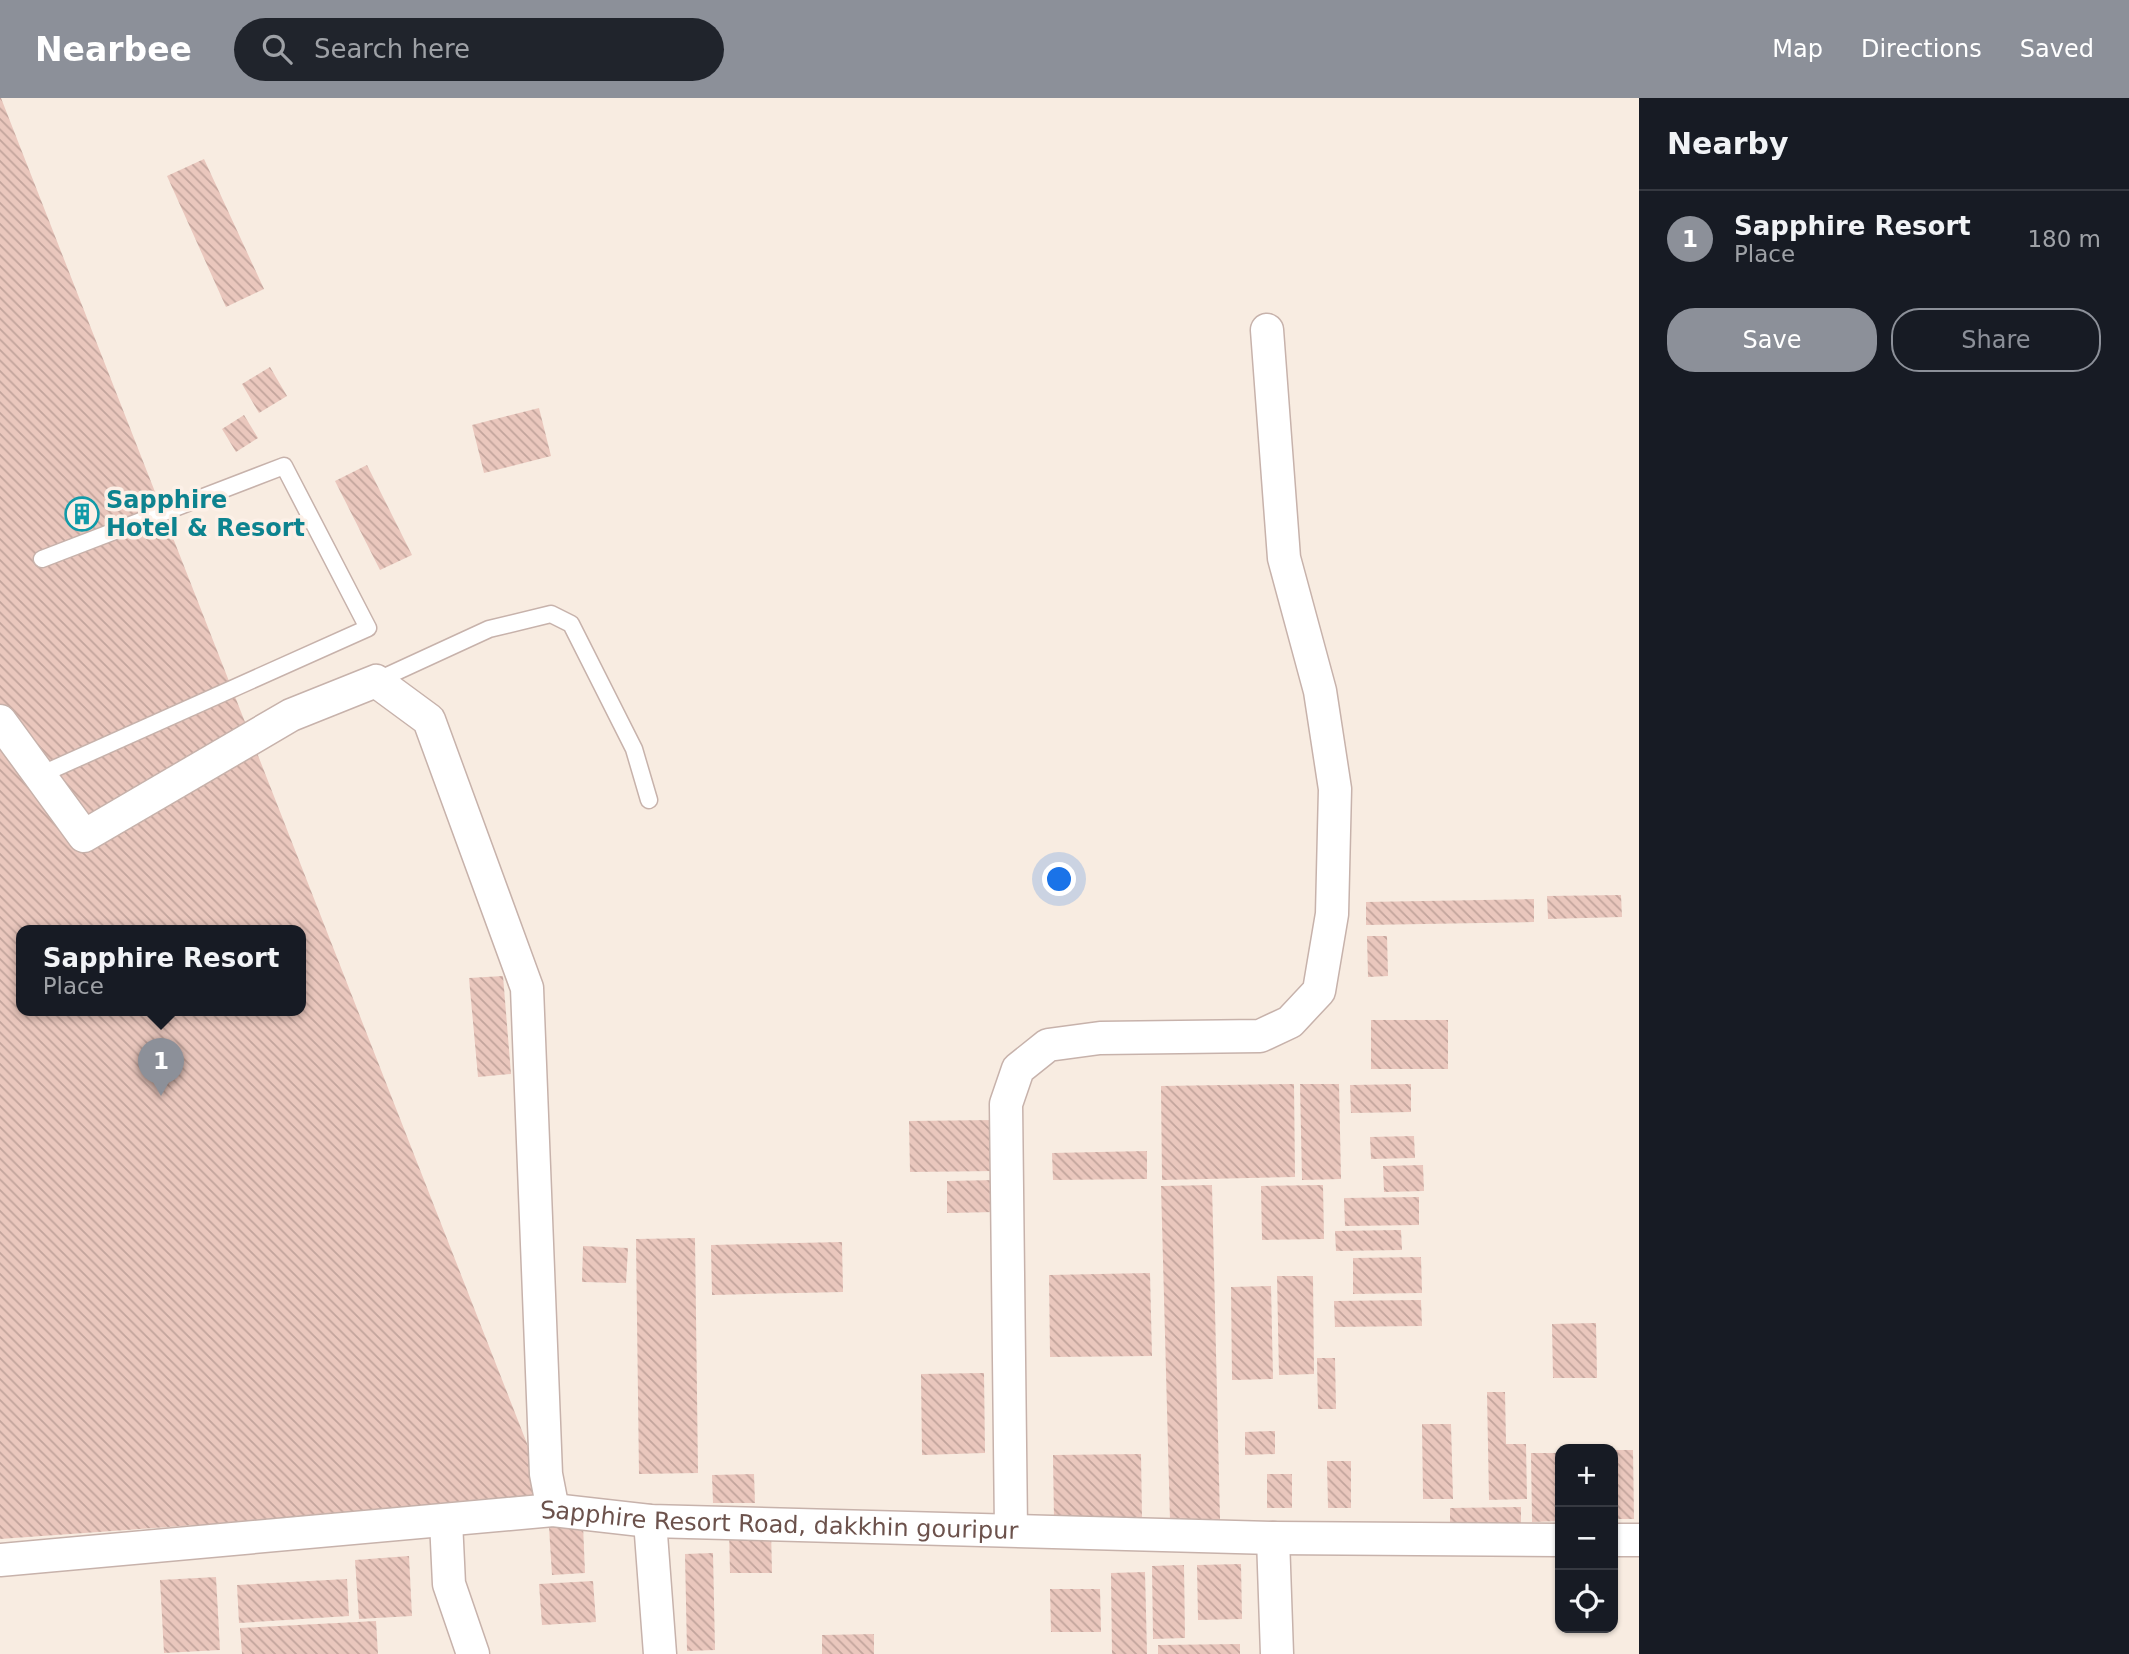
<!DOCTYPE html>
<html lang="en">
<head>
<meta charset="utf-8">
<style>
  body { margin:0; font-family:"DejaVu Sans",sans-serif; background:#20242c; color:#f1f3f6 }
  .controls { position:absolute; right:21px; bottom:21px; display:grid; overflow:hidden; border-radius:14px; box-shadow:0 2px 5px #0004 }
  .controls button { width:63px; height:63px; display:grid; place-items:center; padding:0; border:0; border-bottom:2px solid #363941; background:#171b24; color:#f1f3f6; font:35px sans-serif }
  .you { position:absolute; left:1060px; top:782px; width:24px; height:24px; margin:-18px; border:5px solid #fff; border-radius:50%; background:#1a73e8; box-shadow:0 0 0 10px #1a73e833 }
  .badge { display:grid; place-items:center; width:46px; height:46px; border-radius:50%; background:#8c9099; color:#fff; font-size:23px; font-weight:700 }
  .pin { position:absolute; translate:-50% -58px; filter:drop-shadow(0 2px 4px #0008) }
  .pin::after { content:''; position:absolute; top:37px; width:24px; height:21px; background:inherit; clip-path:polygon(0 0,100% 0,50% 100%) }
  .popup { position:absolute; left:16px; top:827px; width:290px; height:91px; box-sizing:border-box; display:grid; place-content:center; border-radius:14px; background:#171b24; filter:drop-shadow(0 2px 5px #0005); font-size:23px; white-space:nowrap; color:#9ea1a6 }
  .popup b { font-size:26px; color:#f1f3f6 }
  .popup::after { content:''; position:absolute; left:50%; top:100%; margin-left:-14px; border:14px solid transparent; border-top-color:#171b24 }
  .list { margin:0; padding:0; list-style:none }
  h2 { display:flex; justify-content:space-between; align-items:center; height:91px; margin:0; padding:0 28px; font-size:30px }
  h2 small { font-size:23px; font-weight:400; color:#9ea1a6 }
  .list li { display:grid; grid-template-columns:46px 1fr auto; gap:21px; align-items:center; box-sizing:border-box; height:98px; padding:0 28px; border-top:2px solid #363941 }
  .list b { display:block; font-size:26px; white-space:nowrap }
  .list p { margin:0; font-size:23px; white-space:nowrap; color:#9ea1a6 }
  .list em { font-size:23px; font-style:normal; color:#9ea1a6 }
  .actions { display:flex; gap:14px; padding:21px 28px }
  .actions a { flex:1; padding:16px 0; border:2px solid #8c9099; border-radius:28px; text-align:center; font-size:24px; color:#8c9099 }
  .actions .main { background:#8c9099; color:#fff }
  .icon { flex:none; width:38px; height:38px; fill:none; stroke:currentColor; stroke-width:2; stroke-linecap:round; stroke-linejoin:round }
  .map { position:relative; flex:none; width:1639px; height:1556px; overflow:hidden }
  header { display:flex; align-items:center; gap:42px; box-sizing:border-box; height:98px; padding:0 35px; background:#8c9099; color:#fff }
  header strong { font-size:33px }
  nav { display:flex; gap:38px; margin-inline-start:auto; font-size:24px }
  .search { width:490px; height:63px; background:#20242c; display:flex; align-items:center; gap:18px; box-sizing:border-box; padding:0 24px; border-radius:38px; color:#9ea1a6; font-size:26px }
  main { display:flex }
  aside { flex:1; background:#171b24 }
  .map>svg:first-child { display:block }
</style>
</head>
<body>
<header>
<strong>Nearbee</strong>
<div class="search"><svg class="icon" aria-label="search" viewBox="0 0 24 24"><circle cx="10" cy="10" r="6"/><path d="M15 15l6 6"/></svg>Search here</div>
<nav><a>Map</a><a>Directions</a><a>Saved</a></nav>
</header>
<main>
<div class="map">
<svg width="1639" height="1556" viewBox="0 0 1639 1556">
  <defs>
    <pattern id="building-back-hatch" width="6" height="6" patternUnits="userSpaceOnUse" patternTransform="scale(1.75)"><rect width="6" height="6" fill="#eac7bd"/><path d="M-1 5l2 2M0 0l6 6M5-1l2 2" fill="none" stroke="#c2a49c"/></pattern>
  </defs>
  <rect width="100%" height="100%" fill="#f8ece1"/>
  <g fill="url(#building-back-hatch)" fill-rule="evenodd">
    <path d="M0,0H1L553,1412L196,1427L0,1441ZM21,832H301V912H21Z"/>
    <path d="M204,61L264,191L226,209L167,78Z"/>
    <path d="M270,269L287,298L259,315L242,286Z"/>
    <path d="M539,310L551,358L484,375L472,327Z"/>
    <path d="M244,317L258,340L236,354L222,331Z"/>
    <path d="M367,367L412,457L380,472L335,383Z"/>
    <path d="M1621,797L1622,819L1548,821L1547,798Z"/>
    <path d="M1534,801V824L1366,827V804Z"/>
    <path d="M1367,838H1387L1388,878L1368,879Z"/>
    <path d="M503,878L511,976L478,979L469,880Z"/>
    <rect x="1371" y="922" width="77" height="49"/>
    <path d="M1294,986L1295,1079L1162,1082L1161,988Z"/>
    <path d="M1300,986H1339L1341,1081L1302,1082Z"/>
    <path d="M1411,986V1014L1351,1015L1350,987Z"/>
    <path d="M996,1022L997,1073L910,1074L909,1023Z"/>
    <path d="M1414,1038L1415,1060L1371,1061L1370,1039Z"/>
    <path d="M1147,1053V1081L1053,1082L1052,1055Z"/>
    <path d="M1423,1067L1424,1093L1384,1094L1383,1068Z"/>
    <path d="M996,1082V1114L947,1115V1083Z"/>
    <path d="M1212,1087L1220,1421L1170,1423L1161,1088Z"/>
    <path d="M1323,1087L1324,1141L1262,1142L1261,1088Z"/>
    <path d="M1419,1099V1127L1345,1128L1344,1100Z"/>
    <path d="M1401,1132L1402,1152L1336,1153L1335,1133Z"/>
    <path d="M695,1140L698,1375L639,1376L636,1141Z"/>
    <path d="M842,1144L843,1194L712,1197L711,1147Z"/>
    <path d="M583,1148L628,1150L626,1185L582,1184Z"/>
    <path d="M1421,1159L1422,1195L1353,1196V1160Z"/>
    <path d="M1150,1175L1152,1258L1050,1259L1049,1177Z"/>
    <path d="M1277,1178H1313L1314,1276L1279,1277Z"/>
    <path d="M1271,1188L1273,1281L1232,1282L1231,1189Z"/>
    <path d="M1421,1202L1422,1228L1335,1229L1334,1203Z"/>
    <path d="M1596,1225L1597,1280H1553L1552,1226Z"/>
    <path d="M1317,1260H1335L1336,1311H1318Z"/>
    <path d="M984,1275L985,1355L922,1357L921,1276Z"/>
    <path d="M1487,1294H1505L1506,1346H1526L1527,1401L1489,1402Z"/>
    <path d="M1422,1326H1451L1453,1401H1423Z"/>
    <path d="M1275,1333V1356L1245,1357V1334Z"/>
    <path d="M1613,1352H1633L1634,1421H1613Z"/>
    <path d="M1531,1355H1560V1423L1532,1424Z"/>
    <path d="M1141,1356L1142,1421L1054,1422L1053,1357Z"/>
    <path d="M1327,1363H1351V1410H1328Z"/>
    <path d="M754,1376L755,1405H713L712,1377Z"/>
    <rect x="1267" y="1376" width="25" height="34"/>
    <path d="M1521,1409V1433L1450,1434V1410Z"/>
    <path d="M583,1427L585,1475L552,1477L549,1429Z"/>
    <path d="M729,1431H771L772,1475H730Z"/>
    <path d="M713,1455L715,1552L687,1553L685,1456Z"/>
    <path d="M409,1458L412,1518L359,1521L355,1462Z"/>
    <path d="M1241,1466L1242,1521L1198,1522L1197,1467Z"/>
    <path d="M1184,1467L1185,1540L1153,1541L1152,1468Z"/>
    <path d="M1145,1474L1147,1556H1112L1111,1475Z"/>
    <path d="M216,1479L220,1552L164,1555L160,1482Z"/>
    <path d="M347,1481L349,1518L239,1525L237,1487Z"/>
    <path d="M593,1483L596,1524L542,1527L539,1486Z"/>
    <path d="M1050,1491H1100L1101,1534H1051Z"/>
    <path d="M376,1523L378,1556H242L240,1530Z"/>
    <path d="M874,1536V1556H822V1537Z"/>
    <path d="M1240,1546V1556H1158V1547Z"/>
  </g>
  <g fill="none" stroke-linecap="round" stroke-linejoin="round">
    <defs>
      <g id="service">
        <path d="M376,583L489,531L551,516L571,526L634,651L649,702"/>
        <path d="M40,677L368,530L284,368L42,461"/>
      </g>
      <g id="minor">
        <path d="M0,623L84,738L291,617L376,583L429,622L527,890L546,1376L553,1412"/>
        <path d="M446,1423L449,1486L473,1556"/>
        <path d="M650,1423L660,1556"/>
        <path d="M1011,1431L1006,1006L1018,971L1048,947L1100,940L1260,938L1290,924L1319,893L1332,816L1335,691L1320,593L1284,460L1267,232"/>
        <path d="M1273,1440L1277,1556"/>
        <path d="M1613,1442H1639"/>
        <path id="s1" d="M0,1462L553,1412L650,1423L1273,1440L1560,1442"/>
      </g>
    </defs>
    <use href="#service" stroke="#c7b2ab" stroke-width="19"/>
    <use href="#minor" stroke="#c7b2ab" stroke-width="35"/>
    <use href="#service" stroke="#fff" stroke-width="16"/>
    <use href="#minor" stroke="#fff" stroke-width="32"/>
  </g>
  <defs>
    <symbol id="building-ring" viewBox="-11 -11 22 22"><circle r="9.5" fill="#fcf0e7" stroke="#0f9aa8" stroke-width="1.5"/><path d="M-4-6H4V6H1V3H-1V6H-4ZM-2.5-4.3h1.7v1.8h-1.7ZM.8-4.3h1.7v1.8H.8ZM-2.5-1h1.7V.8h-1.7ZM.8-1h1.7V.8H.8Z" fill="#0f9aa8"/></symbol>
  </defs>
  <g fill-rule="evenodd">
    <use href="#building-ring" x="63" y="397" width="38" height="38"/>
  </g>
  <g text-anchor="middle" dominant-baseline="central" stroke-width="7" stroke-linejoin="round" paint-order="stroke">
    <g font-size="24" font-weight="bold" fill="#0d838f" stroke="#fcf0e7" text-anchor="start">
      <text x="106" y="402">Sapphire<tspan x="106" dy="28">Hotel &amp; Resort</tspan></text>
    </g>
    <g font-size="24" fill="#6c524c" stroke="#fcf0e7">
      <text stroke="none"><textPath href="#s1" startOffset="782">Sapphire Resort Road, dakkhin gouripur</textPath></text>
    </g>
  </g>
</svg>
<div class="controls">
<button>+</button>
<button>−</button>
<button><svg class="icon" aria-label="locate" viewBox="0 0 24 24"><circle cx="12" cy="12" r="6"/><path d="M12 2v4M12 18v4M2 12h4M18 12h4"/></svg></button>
</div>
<div class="you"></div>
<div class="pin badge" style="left:161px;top:998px">1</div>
<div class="popup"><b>Sapphire Resort</b>Place</div>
</div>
<aside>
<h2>Nearby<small></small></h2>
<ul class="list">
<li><span class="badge">1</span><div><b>Sapphire Resort</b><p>Place</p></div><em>180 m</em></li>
</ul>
<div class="actions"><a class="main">Save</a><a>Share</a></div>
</aside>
</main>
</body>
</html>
